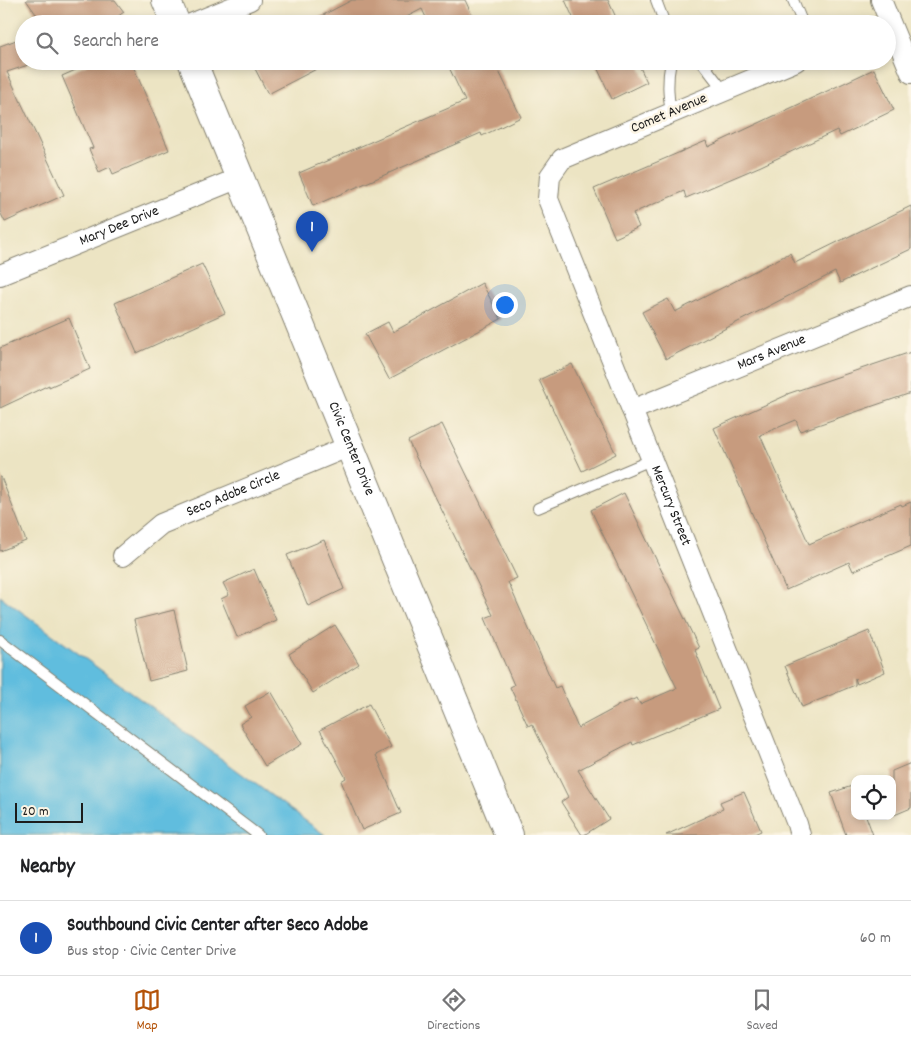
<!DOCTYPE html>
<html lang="en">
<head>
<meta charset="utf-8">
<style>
  body { margin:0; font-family:Dekko,sans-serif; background:#f6f6f6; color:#202124 }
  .controls { position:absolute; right:15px; bottom:15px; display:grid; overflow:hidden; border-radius:10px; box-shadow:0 2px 8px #0003 }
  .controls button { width:45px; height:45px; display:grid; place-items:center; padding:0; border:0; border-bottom:1px solid #e0e0e0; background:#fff; color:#202124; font:25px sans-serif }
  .scale { position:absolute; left:15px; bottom:12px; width:68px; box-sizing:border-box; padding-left:5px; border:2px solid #1c1c1c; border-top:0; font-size:14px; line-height:18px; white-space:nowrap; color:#1c1c1c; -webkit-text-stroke:4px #fcf5e5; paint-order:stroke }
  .you { position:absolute; left:504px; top:304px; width:18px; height:18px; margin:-12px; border:4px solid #fff; border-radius:50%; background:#1a73e8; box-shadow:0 0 0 8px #1a73e833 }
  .badge { display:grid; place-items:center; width:32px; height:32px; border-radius:50%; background:#b45309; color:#fff; font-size:16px; font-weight:700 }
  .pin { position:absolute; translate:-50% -41px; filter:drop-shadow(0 1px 2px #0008) }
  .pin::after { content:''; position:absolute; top:26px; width:18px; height:15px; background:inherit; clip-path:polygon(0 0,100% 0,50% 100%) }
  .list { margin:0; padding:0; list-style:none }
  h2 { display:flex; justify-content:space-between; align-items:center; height:65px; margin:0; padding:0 20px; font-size:21px }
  h2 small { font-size:16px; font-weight:400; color:#757577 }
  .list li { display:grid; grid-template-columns:32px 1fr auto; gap:15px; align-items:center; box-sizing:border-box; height:75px; padding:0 20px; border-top:1px solid #e0e0e0 }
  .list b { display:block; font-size:19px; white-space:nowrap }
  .list p { margin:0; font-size:16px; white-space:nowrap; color:#757577 }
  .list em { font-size:16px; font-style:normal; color:#757577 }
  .icon { flex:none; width:28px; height:28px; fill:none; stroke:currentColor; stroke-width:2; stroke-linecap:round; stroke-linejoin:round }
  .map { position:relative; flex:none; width:911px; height:835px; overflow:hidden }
  .search { position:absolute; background:#fff; box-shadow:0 2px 8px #0003; left:15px; right:15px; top:15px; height:55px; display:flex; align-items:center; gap:12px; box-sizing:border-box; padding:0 18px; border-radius:28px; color:#757577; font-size:19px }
  .sheet { height:140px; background:#fff }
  nav { display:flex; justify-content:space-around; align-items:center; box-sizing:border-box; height:70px; border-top:1px solid #e0e0e0; background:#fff; font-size:14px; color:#757577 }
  nav a { display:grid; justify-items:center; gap:2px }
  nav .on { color:#b45309 }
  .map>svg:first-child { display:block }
</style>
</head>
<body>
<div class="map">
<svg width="911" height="835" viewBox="0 0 911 835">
  <rect width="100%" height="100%" fill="#fcf5e5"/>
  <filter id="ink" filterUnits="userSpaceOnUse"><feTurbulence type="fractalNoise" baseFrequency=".02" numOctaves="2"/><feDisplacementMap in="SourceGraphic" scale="10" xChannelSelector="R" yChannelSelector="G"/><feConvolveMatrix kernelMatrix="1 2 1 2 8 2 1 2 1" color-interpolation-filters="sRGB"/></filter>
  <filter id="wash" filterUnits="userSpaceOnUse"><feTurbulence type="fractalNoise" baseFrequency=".0096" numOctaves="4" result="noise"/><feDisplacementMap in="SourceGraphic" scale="20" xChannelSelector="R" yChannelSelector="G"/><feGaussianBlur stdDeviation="1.12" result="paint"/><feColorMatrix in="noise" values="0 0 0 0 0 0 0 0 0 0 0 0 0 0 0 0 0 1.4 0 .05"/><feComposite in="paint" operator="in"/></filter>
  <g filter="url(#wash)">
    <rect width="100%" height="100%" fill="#ece4c3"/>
    <path fill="#60bdde" stroke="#3e6c7d" d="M0,596L325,835H0Z"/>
    <g id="blocks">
      <g fill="#c79b7e">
        <path d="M26,0H115L124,12L107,24H43Z"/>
        <path d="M352,0H465L476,24H429L422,9L393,24H306Z"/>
        <path d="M565,0H608L619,24H576Z"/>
        <path d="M19,39L24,52V61H27L28,65L7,72L64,195L5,222L0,212V46Z"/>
        <path d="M96,61H131L169,150L113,174L110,167L99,172L89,149L93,148L62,76Z"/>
        <path d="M251,61H332L268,94Z"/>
        <path d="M446,61H494L521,117L482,136L481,133L313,206L299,173L465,101Z"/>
        <path d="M594,61H637L647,82L612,99Z"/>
        <path d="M874,69L894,110L840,136L837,130L761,166L686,198L684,191L633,213L639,227L615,238L594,189L706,141L708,147Z"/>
        <path d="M911,206V249L840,283L835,272L666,359L642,312L668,299L675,312L790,253L795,263Z"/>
        <path d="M202,264L225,313L137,353L115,303Z"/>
        <path d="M482,283L501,319L389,379L365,334L388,322L393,332Z"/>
        <path d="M69,318L90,369L49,387V385L0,408V348Z"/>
        <path d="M911,352V393L800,431L796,420L760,435L809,544L901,504L902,506L911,502V546L853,571L849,562L786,590L714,428L787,395V394Z"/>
        <path d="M572,364L616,454L582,471L539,380Z"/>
        <path d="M442,424L517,578L508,582L555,688L560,686L578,728L617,707V706L637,698L640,704L677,688L591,510L624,493L699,648L695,650L719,709L633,745L632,742L578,770L609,819L584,835H582L561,802L568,797L532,724L528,726L510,687L514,685L485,618L493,615L408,441Z"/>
        <path d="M0,477H1L26,541L0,551Z"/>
        <path d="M324,540L344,589L308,606L287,555Z"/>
        <path d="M254,569L276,620L237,637L221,599L229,595L223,583Z"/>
        <path d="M174,610L188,671L149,681L134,620Z"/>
        <path d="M335,625L359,664L313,693L289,654Z"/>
        <path d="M869,631L885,672L857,684L855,678V685L802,707L785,666Z"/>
        <path d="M271,691L302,744L265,766L240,724L251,717L245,706Z"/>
        <path d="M369,704L391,747L376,755L401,813L362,830L341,781L346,778L320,730Z"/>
        <path d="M911,763V808L892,816V771Z"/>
        <path d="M855,785V816H866L873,835H846L831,793Z"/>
        <path d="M744,792L761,831L752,835H666L723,809L720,802Z"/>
      </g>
    </g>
  </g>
  <g filter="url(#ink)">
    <use href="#blocks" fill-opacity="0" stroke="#848070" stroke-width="1"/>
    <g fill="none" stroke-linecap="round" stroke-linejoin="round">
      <defs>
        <g id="lane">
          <path d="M656,0L665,24"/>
          <path d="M793,0L803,24"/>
          <path d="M701,61L724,91"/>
          <path d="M671,113C668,94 667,80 671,61"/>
          <path d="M538,508L651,460"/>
          <path d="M0,640L258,835"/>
        </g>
        <g id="street">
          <path d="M881,0L911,73"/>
          <path d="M191,24L250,0"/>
          <path id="s1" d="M796,61L562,159L550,176L548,199C631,407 714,615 797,824L800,835"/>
          <path id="s2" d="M0,275L239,178"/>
          <path id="s3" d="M632,410L911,296"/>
          <path id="s4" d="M123,556L161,524L350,446"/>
        </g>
        <g id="secondary">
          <path d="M166,0L176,24"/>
          <path id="s5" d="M192,61L509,835"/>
        </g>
      </defs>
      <use href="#lane" stroke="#848070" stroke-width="12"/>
      <use href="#street" stroke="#848070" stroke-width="22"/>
      <use href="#secondary" stroke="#848070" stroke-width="30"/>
      <use href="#lane" stroke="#fff" stroke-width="10"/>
      <use href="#street" stroke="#fff" stroke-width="20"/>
      <use href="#secondary" stroke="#fff" stroke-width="28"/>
    </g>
  </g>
  <g text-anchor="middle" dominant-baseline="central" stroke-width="5" stroke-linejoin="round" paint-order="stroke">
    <g font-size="15" fill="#1c1c1c" stroke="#fcf5e5">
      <text transform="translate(669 114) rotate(-23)">Comet Avenue</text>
      <text stroke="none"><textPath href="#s2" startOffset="129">Mary Dee Drive</textPath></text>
      <text stroke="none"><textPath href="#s3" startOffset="151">Mars Avenue</textPath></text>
      <text stroke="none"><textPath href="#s5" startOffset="419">Civic Center Drive</textPath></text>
      <text stroke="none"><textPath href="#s4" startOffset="128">Seco Adobe Circle</textPath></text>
      <text stroke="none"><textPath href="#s1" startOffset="628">Mercury Street</textPath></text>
    </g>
  </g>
</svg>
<div class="controls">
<button><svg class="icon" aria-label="locate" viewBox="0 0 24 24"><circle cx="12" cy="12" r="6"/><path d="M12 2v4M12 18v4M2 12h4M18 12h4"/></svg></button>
</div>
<div class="scale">20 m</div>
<div class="you"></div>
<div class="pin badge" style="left:312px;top:252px;background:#1a4fb4">1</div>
<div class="search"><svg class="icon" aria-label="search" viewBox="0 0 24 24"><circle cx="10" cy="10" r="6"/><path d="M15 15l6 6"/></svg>Search here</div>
</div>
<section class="sheet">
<h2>Nearby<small></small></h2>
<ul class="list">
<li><span class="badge" style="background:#1a4fb4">1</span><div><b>Southbound Civic Center after Seco Adobe</b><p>Bus stop · Civic Center Drive</p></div><em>60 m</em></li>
</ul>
</section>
<nav>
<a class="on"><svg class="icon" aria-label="map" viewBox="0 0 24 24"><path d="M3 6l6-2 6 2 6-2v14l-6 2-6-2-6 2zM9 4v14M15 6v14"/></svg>Map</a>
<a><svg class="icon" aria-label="directions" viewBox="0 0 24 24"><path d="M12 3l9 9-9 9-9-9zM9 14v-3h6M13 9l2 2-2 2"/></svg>Directions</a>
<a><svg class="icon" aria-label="saved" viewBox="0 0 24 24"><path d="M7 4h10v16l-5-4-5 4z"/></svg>Saved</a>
</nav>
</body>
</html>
